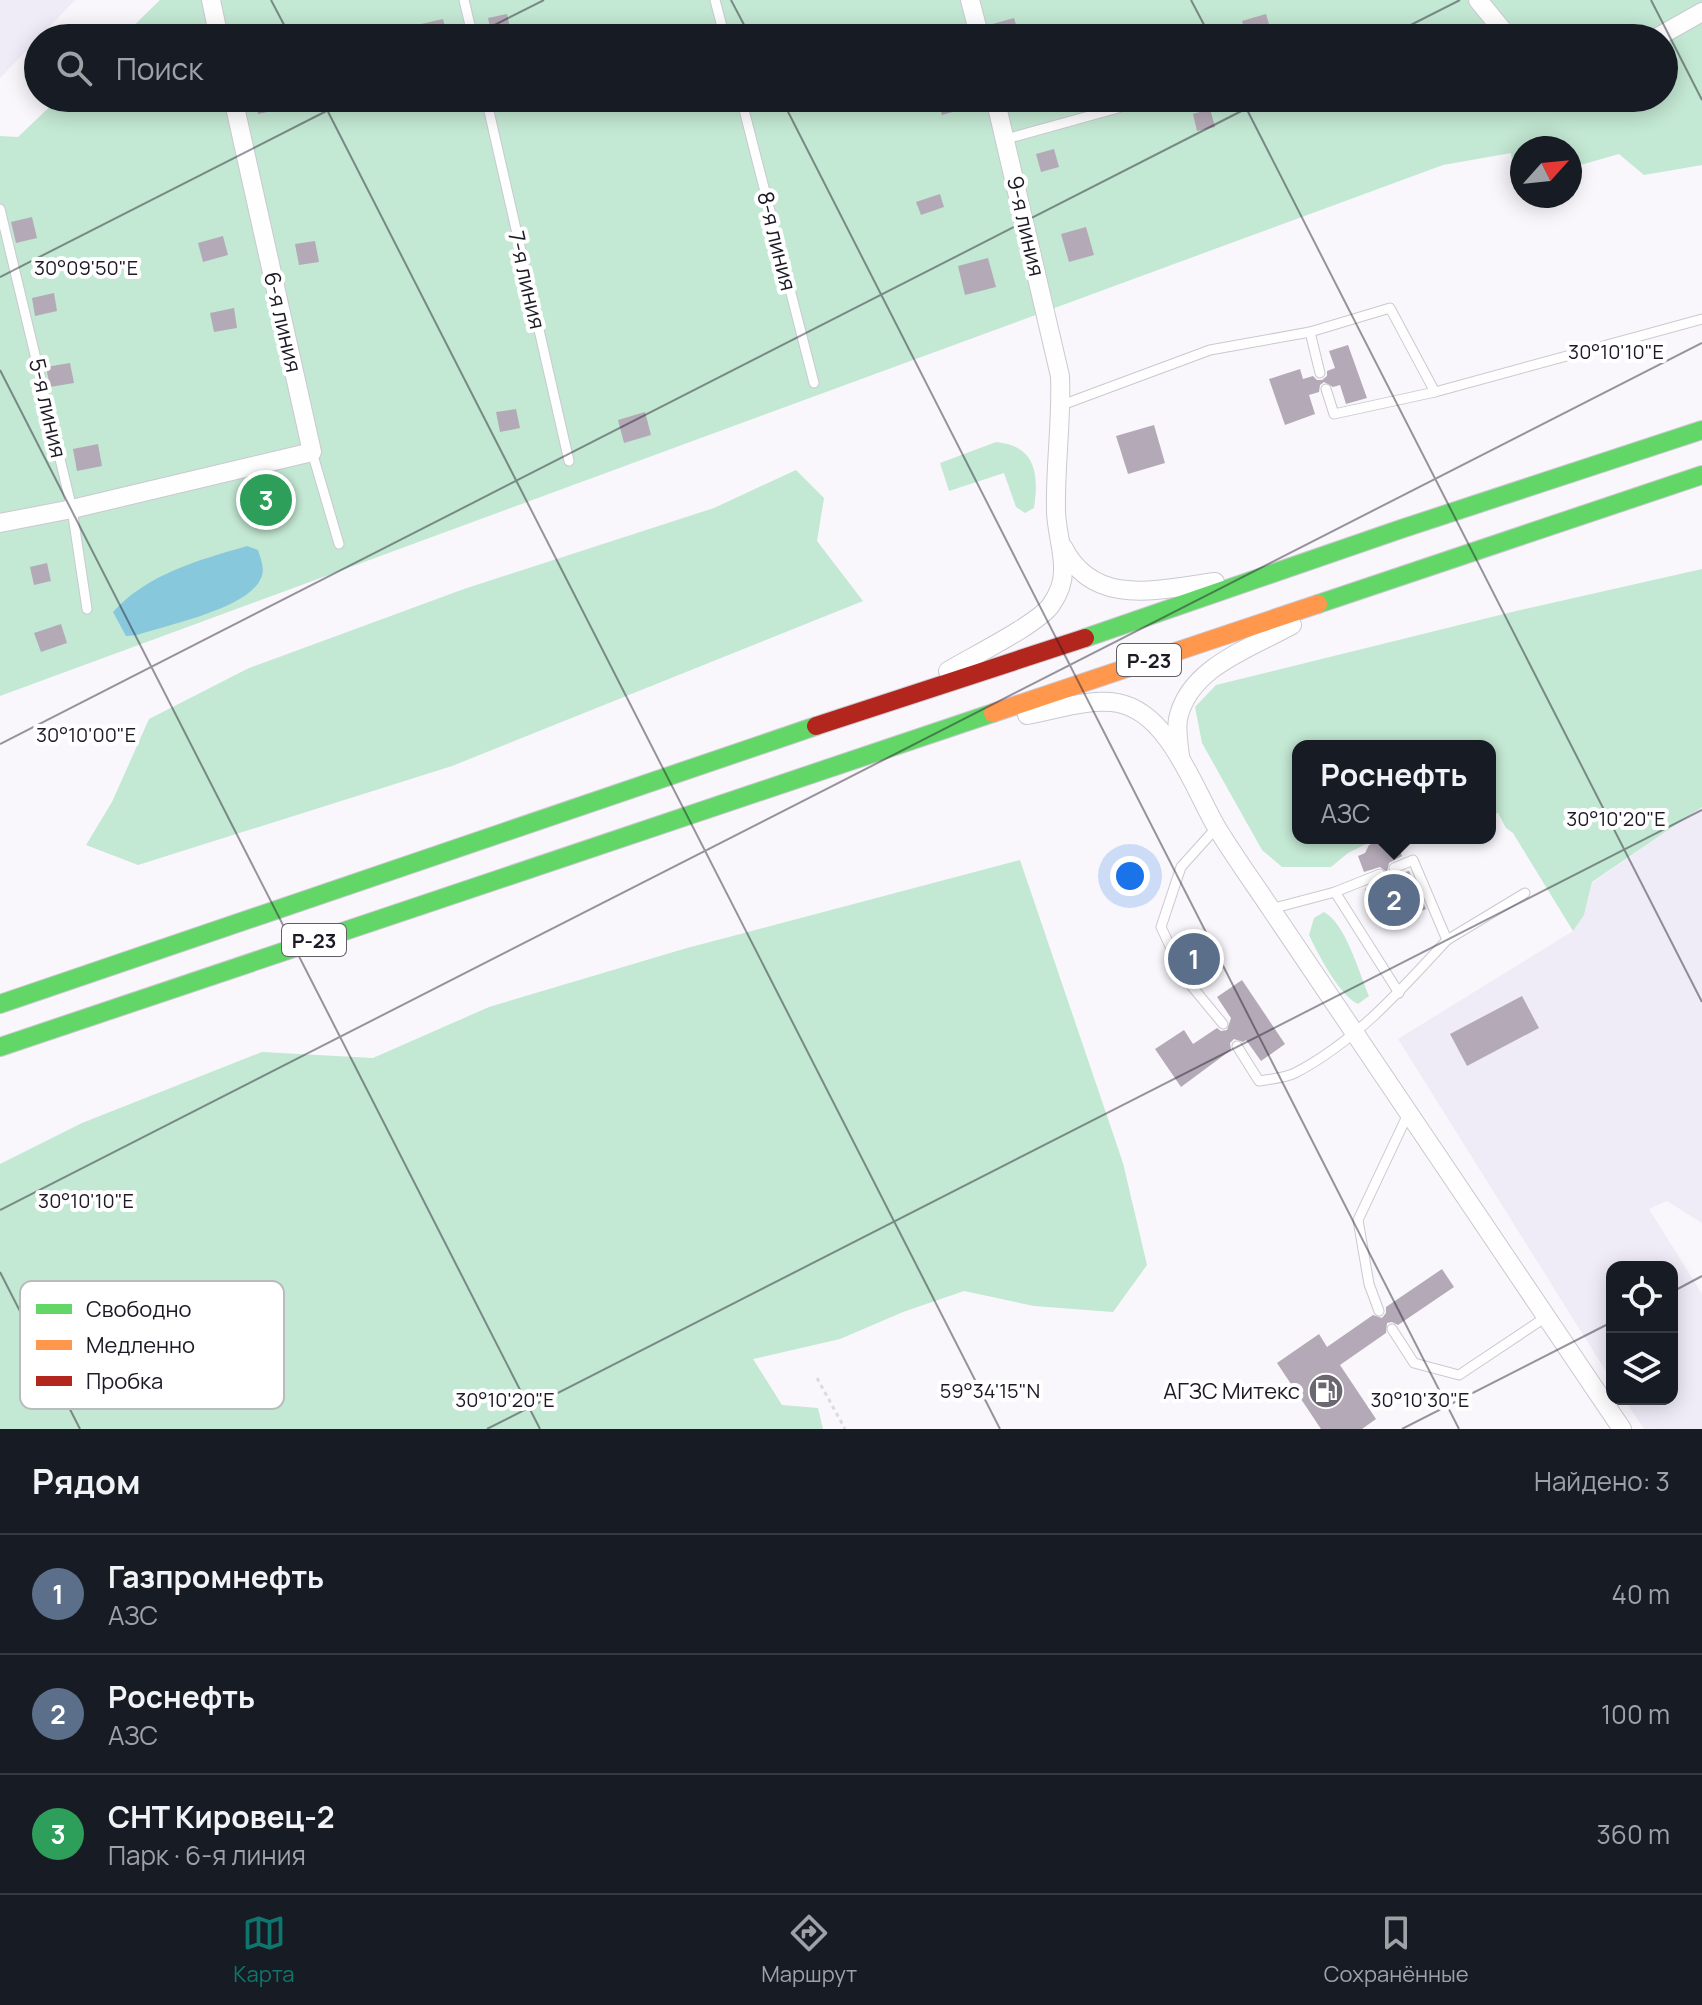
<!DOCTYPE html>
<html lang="ru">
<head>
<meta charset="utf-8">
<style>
  body { margin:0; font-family:Manrope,sans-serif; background:#242831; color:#f1f3f6 }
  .controls { position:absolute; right:24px; bottom:24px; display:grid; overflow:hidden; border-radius:16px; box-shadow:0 4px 20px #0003 }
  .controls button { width:72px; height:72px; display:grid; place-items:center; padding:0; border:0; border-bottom:2px solid #363941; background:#171b24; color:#f1f3f6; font:40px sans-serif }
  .compass { position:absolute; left:1510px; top:136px; width:72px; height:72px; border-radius:50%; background:#171b24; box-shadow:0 4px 20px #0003; rotate:63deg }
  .you { position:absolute; left:1130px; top:876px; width:28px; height:28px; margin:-20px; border:6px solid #fff; border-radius:50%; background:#1a73e8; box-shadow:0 0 0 12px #1a73e833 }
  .badge { display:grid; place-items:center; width:52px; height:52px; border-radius:50%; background:#0f766e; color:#fff; font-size:26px; font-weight:700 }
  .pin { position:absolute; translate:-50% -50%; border:4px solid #fff; box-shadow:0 2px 8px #0006 }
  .popup { position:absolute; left:1292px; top:740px; width:204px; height:104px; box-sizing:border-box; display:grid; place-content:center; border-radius:16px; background:#171b24; filter:drop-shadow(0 2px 6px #0005); font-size:26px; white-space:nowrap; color:#9ea1a6 }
  .popup b { font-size:30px; color:#f1f3f6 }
  .popup::after { content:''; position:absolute; left:50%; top:100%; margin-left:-16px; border:16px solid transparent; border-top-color:#171b24 }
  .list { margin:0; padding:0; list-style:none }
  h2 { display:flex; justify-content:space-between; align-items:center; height:104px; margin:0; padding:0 32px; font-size:34px }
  h2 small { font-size:26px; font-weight:400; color:#9ea1a6 }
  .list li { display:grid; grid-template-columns:52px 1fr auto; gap:24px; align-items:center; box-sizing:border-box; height:120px; padding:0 32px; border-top:2px solid #363941 }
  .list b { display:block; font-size:30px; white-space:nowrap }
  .list p { margin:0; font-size:26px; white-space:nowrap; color:#9ea1a6 }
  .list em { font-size:26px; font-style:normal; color:#9ea1a6 }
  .icon { flex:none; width:44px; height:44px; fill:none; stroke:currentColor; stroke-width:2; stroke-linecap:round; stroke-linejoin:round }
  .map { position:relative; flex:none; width:1702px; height:1429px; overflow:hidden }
  .search { position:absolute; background:#171b24; box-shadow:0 4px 20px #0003; left:24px; right:24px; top:24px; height:88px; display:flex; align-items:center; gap:20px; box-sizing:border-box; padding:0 28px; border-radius:44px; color:#9ea1a6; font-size:30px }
  .sheet { height:464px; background:#171b24 }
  nav { display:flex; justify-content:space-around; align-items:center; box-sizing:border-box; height:112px; border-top:2px solid #363941; background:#171b24; font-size:22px; color:#9ea1a6 }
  nav a { display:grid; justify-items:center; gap:4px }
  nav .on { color:#0f766e }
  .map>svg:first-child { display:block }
</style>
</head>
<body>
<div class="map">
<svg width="1702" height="1429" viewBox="0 0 1702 1429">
  <rect width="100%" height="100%" fill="#f9f7fc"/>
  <g fill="#efebf7">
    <path d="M0,0H75L0,78Z"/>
    <path d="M1702,807V1223L1667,1201L1649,1209L1702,1294V1429H1644L1624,1399H1672V1267H1612V1381L1398,1039L1573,931L1584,915L1592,883Z"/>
  </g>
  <g fill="#c3e8d3">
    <path d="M160,0H1702V165L1644,175L1619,154L1570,168V148H1522V171L1513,170L1511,153L1443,165L0,696V136L18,137L59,98H1664V38H121Z"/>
    <path d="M996,442C1036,446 1039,474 1034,508L1025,513L1016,507L1004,473L949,491L940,463Z"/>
    <path d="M796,470L824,498L817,541L863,601L452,766L138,865L86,845L112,802L149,719L249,668L464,589L714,508Z"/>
    <path d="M1702,569V807L1592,882L1584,915L1573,931L1513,833L1506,828L1498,813L1490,815V746H1298V838H1378L1348,853L1331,867H1282L1262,850L1202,743L1195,707L1216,685L1516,611Z"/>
    <path d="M1020,860L1123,1163L1147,1265L1113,1312L1034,1306L964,1291L903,1312L840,1339L753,1359L782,1405L818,1408L823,1429H0V1164L82,1123L262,1052L373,1058L489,1007L687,948Z"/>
    <path d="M1324,912C1346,924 1359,973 1369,996L1358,1004C1339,995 1318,954 1309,935L1314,918Z"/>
  </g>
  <path fill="#88c8dd" d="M247,546L258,550C261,560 266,570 260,580C246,609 167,625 137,635L126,636L113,612C147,574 199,560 247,546Z"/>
  <g fill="#b4aab7">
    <path d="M507,14L511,32L492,37L488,18Z"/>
    <path d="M1266,14L1273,38H1247L1242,21Z"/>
    <path d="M1014,18L1019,34L992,38L989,25Z"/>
    <path d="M443,19L448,38H424L421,24Z"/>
    <path d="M267,98H302L303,104L258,114L256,100Z"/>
    <path d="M937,98H960L963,109L942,115Z"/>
    <path d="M1210,109L1215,127L1197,131L1193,114Z"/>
    <path d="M1054,149L1059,167L1041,172L1036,154Z"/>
    <path d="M940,194L944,207L921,215L916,202Z"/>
    <path d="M32,217L37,238L16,243L11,222Z"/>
    <path d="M1086,227L1094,255L1069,262L1061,234Z"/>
    <path d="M223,236L228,255L203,262L198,243Z"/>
    <path d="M315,241L319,262L299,265L295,244Z"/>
    <path d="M988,258L996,287L965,295L958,266Z"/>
    <path d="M54,293L57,311L35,316L32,298Z"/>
    <path d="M234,308L237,328L214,332L210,313Z"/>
    <path d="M1348,345L1367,398L1346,404L1340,385L1333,387L1324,382L1320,385L1319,392L1309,395L1315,414L1285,425L1269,379L1300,369L1303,379L1313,376L1317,380H1322L1327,376V371L1335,368L1329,351Z"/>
    <path d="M70,363L74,383L50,387L46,367Z"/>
    <path d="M516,409L520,428L500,432L496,412Z"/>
    <path d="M645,412L651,435L624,443L618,420Z"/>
    <path d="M1154,425L1165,463L1128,474L1116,436Z"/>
    <path d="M98,444L102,466L77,471L73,449Z"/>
    <path d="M47,563L51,581L34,585L30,567Z"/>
    <path d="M61,624L67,643L41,652L34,633Z"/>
    <path d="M1396,840L1402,856L1389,863L1387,872L1394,875L1409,871L1426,909L1382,928L1365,889L1385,879L1387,872L1380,867L1364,872L1358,856L1365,853L1369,845L1379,841L1388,844Z"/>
    <path d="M1242,980L1285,1044L1261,1061L1246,1040L1243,1042L1234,1039L1230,1043L1231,1050L1181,1087L1155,1049L1184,1030L1193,1044L1217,1028L1221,1031L1227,1030L1231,1018L1217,997Z"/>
    <path d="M1522,996L1539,1028L1467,1066L1450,1034Z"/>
    <path d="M1442,1269L1454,1287L1398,1325L1392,1322L1387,1323L1386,1333L1340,1365L1376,1419L1362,1429H1321L1277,1363L1319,1334L1327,1347L1373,1315L1382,1318L1386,1313V1307Z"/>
  </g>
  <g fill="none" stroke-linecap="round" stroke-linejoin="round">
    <defs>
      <g id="lane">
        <path d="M464,0L473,38"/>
        <path d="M715,0L725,38"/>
        <path d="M486,98L569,461"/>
        <path d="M741,98L814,383"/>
        <path d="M1006,139L1154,98"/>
        <path d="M0,209L72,509L87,609"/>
        <path d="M1310,332L1320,373"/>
        <path d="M1326,389L1334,414L1435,392L1702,319"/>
        <path d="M1062,405L1210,350L1310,332L1390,308L1435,392"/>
        <path d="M312,452L339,544"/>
        <path d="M1217,827L1181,867L1161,927L1185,978L1223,1024"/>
        <path d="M1335,892L1399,993"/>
        <path d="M1271,909L1335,892L1380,874"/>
        <path d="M1447,940L1525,893"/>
        <path d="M1237,1046L1259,1081C1271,1079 1285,1078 1295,1073C1355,1042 1402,989 1447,940L1413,860L1394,868"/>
        <path d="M1379,1311L1369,1284L1358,1220L1408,1114"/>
        <path d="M1392,1329L1414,1363L1459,1375L1546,1317"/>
      </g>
      <g id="street">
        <path d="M211,0L219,38"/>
        <path d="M970,0L980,38"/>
        <path d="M1478,0L1509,38"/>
        <path d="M1656,38L1702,12"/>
        <path d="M0,523L72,509L312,452L233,98"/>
        <path d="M1063,547C1094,609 1160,589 1215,582"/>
        <path d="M948,671C971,657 1038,624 1051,605C1058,595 1063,584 1063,571C1064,551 1056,530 1056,510C1055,465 1062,420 1060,376L995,98"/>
        <path d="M1027,715C1056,710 1089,698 1118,703C1169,713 1193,787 1217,828C1234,856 1253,882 1271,909L1622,1429"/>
        <path d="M1180,757C1179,745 1176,730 1178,719C1189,667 1251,648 1292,625"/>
      </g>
      <g id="fast">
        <path d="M1318,604L1702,475"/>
        <path d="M1085,638L1401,529L1702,430"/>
        <path d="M0,1004L816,726"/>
        <path d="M0,1047L993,713"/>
      </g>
      <path id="slow" d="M993,713L1318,604"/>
      <path id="jam" d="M816,726L1085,638"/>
    </defs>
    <use href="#lane" stroke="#cbc8d1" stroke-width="11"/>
    <use href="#street" stroke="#cbc8d1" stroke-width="20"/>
    <use href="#fast" stroke="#cbc8d1" stroke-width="20"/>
    <use href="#slow" stroke="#cbc8d1" stroke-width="20"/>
    <use href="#jam" stroke="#cbc8d1" stroke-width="20"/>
    <path stroke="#dbdadd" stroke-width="3" stroke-dasharray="4 4" stroke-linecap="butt" d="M817,1378L845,1429"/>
    <use href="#lane" stroke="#fefeff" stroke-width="9"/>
    <use href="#street" stroke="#fefeff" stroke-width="18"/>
    <use href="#fast" stroke="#63d668" stroke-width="18"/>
    <use href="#slow" stroke="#ff974d" stroke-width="18"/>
    <use href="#jam" stroke="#b3261e" stroke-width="18"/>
  </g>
  <path fill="none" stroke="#1d1925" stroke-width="2" stroke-opacity="0.45" d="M271,0L291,38M731,0L751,38M1191,0L1211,38M1651,0L1702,100M469,38L544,0M1385,38L1460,0M321,98L1000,1429M781,98L1459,1429M1241,98L1702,1002M0,277L352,98M0,370L540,1429M0,744L1267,98M0,1210L1702,343M0,1272L80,1429M1672,1292L1702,1276M487,1429L1702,810M1402,1429L1612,1322"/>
  <defs>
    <symbol id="fuel-disc" viewBox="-11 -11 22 22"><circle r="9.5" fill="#6a6770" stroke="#fff"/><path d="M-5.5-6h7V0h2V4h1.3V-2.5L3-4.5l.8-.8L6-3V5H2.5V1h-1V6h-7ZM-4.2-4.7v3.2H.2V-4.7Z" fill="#fff"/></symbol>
  </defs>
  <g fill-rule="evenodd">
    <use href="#fuel-disc" x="1306" y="1371" width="40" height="40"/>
  </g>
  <g text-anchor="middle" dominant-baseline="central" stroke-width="8" stroke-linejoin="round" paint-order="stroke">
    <g fill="#fff" stroke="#615e66" stroke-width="2">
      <rect x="1117" y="644" width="64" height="32" rx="6"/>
      <rect x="282" y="924" width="64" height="32" rx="6"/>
    </g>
    <g font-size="20" font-weight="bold" fill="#1d1925">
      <text x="1149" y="660">Р-23</text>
      <text x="314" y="940">Р-23</text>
    </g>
    <g font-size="22" fill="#1d1925" stroke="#fff">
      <text transform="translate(1026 226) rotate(77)">9-я линия</text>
      <text transform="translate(777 241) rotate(76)">8-я линия</text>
      <text transform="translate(527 280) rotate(77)">7-я линия</text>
      <text transform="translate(283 322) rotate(77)">6-я линия</text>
      <text transform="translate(48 408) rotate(77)">5-я линия</text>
    </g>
    <g font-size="22" fill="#1d1925" stroke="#fff" text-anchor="end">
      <text x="1300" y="1391">АГЗС Митекс</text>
    </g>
  </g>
  <rect x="20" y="1281" width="264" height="128" rx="12" fill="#fff" stroke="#bbbabe" stroke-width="2"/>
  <rect x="36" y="1304" width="36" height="10" fill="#63d668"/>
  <rect x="36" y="1340" width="36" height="10" fill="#ff974d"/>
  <rect x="36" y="1376" width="36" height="10" fill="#b3261e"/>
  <g font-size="22" fill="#1d1925">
    <text x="86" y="1317">Свободно</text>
    <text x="86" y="1353">Медленно</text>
    <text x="86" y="1389">Пробка</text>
  </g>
  <g font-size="20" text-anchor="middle" fill="#1d1925" stroke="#fff" stroke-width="8" stroke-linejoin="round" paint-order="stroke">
    <text x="86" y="275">30°09'50"E</text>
    <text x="1616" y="359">30°10'10"E</text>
    <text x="86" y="742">30°10'00"E</text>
    <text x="1616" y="826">30°10'20"E</text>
    <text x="86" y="1208">30°10'10"E</text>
    <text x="990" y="1398">59°34'15"N</text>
    <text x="505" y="1407">30°10'20"E</text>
    <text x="1420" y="1407">30°10'30"E</text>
  </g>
</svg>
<div class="controls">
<button><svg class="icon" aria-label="locate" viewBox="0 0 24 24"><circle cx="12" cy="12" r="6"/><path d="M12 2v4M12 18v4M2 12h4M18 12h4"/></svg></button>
<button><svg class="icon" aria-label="layers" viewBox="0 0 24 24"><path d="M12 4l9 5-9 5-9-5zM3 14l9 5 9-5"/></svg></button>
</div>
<svg class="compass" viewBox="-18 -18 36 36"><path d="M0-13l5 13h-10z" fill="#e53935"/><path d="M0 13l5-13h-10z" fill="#9ea1a6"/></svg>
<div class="you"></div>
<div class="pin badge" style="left:1194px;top:959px;background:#5c6f8a">1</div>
<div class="pin badge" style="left:1394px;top:900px;background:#5c6f8a">2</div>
<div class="popup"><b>Роснефть</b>АЗС</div>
<div class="pin badge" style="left:266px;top:500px;background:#2e9e5b">3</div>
<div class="search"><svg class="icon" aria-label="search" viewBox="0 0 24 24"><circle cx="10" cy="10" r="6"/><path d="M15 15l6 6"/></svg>Поиск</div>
</div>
<section class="sheet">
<h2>Рядом<small>Найдено: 3</small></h2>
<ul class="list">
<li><span class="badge" style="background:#5c6f8a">1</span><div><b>Газпромнефть</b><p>АЗС</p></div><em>40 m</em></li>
<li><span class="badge" style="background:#5c6f8a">2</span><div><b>Роснефть</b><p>АЗС</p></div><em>100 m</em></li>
<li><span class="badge" style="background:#2e9e5b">3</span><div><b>СНТ Кировец-2</b><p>Парк · 6-я линия</p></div><em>360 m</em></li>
</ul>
</section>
<nav>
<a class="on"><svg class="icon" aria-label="map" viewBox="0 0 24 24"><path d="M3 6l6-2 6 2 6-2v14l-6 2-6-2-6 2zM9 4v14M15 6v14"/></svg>Карта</a>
<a><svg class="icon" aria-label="directions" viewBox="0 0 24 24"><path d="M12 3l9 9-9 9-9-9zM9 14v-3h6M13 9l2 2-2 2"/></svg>Маршрут</a>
<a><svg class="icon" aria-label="saved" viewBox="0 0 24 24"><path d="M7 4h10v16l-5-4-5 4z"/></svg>Сохранённые</a>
</nav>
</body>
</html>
